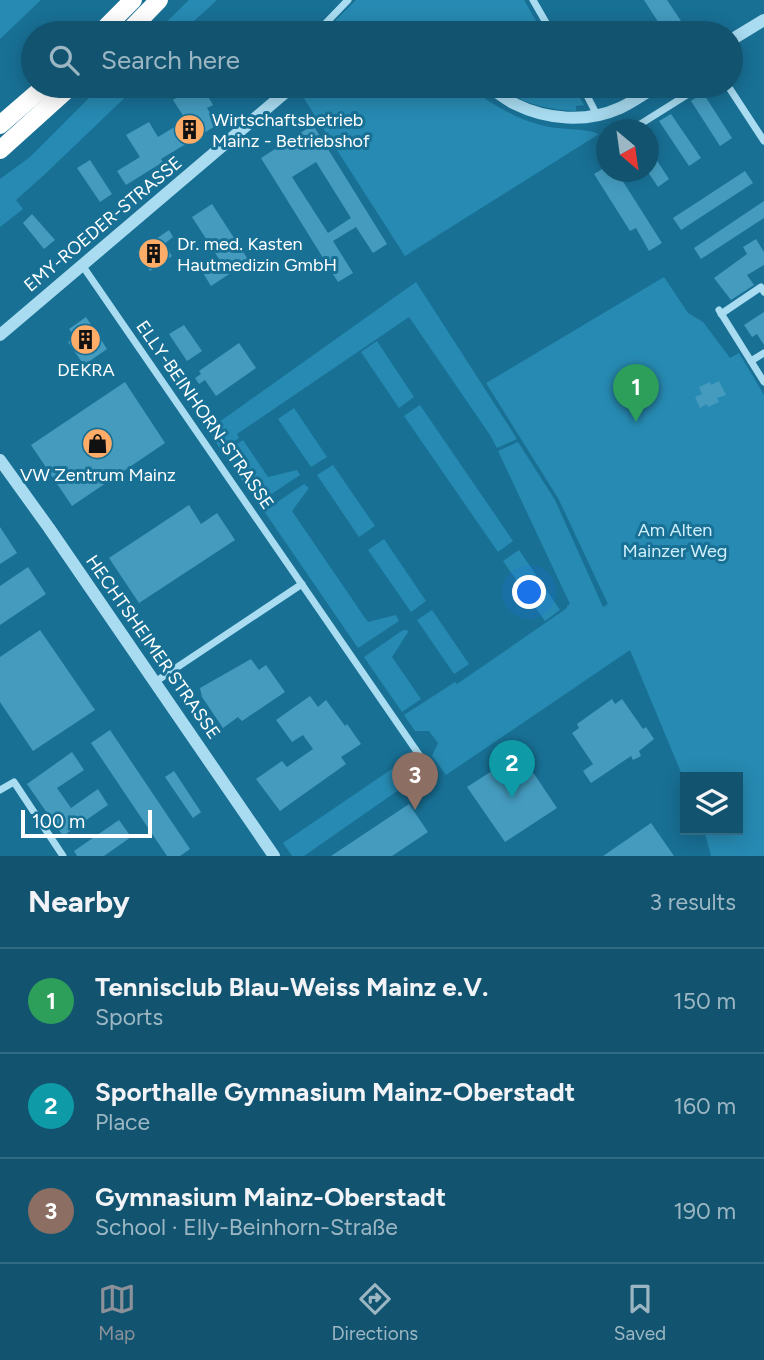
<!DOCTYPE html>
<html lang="en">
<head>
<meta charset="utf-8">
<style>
  body { margin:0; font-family:Figtree,sans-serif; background:#1b5a75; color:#f1f3f6 }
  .controls { position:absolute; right:21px; bottom:21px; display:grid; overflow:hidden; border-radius:0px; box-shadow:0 4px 18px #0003 }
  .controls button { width:63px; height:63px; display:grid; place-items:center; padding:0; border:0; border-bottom:2px solid #316a83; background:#125470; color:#f1f3f6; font:35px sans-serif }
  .compass { position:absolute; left:596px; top:119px; width:63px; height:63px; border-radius:50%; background:#125470; box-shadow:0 4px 18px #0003; rotate:151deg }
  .scale { position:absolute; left:21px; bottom:18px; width:131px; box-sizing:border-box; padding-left:7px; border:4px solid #fff; border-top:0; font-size:19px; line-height:24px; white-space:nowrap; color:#fff; -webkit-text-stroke:5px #187095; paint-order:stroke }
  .you { position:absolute; left:530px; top:593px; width:24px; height:24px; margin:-18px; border:5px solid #fff; border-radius:50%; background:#1a73e8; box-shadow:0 0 0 10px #1a73e833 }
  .badge { display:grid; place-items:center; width:46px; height:46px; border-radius:50%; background:#8c9099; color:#fff; font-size:23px; font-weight:700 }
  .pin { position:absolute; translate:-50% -58px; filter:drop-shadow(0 2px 4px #0008) }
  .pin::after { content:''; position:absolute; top:37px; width:24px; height:21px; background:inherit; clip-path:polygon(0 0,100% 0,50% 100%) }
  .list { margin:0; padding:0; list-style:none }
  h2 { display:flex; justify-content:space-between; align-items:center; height:91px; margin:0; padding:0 28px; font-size:30px }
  h2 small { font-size:23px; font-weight:400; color:#9cb7c3 }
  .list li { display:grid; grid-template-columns:46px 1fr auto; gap:21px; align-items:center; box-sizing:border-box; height:105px; padding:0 28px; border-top:2px solid #316a83 }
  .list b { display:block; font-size:26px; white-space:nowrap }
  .list p { margin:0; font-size:23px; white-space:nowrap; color:#9cb7c3 }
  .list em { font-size:23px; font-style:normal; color:#9cb7c3 }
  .icon { flex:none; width:38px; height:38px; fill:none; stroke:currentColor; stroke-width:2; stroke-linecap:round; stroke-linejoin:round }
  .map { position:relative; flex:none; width:764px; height:856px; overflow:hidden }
  .search { position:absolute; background:#125470; box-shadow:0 4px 18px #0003; left:21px; right:21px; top:21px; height:77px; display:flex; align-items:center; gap:18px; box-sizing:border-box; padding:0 24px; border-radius:38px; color:#9cb7c3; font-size:26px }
  .sheet { height:406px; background:#125470 }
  nav { display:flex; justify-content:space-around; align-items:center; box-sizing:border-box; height:98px; border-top:2px solid #316a83; background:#125470; font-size:19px; color:#9cb7c3 }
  nav a { display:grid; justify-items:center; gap:4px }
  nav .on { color:#8c9099 }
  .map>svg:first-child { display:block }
</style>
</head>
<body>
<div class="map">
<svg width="764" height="856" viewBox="0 0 764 856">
  <rect width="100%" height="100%" fill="#187095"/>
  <g fill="#278ab2">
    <path d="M0,0H41L0,39Z"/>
    <path d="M189,0H217L181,33H155Z"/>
    <path d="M356,0H524L543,33H325L327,29Z"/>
    <path d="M101,86H137L44,175L16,200L23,209L0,227V179L30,157Z"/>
    <path d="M317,86H467C492,104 519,122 550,127C567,130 583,128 599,134L405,256L303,97Z"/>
    <path d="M497,86H573L584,105L576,106V111C547,110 521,103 497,86Z"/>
    <path d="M664,277L688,313L703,322L730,358L739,353L764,395V856H711L704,830H738V777H685V782L630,650L446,775L432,756L438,743L429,731H415L404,715L455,682L457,684L567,608V606L570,604L498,451L518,442L555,500L603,607L608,604L558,498L486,383Z"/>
    <path d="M416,282L517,439L497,448L490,435L409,317L237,434L239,438L221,450L208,430Z"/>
    <path d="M377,341L414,397L399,408L361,352Z"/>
    <path d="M420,405L513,541L498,552L404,416Z"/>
    <path d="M294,408L327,457L311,467L278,419Z"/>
    <path d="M243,440L268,477L297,470L300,475L258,503L223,453Z"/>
    <path d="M333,465L375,526L359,537L317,475Z"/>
    <path d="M304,484L309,488L292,511L365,618L368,622L396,615L399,621L358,648L264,511Z"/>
    <path d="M384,539L426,601L411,612L368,550Z"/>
    <path d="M519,550L560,610L545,621L503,561Z"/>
    <path d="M432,610L469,664L454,674L417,620Z"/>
    <path d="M403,630H407L408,632L392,657L421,699L402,712L364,657Z"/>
    <path d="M411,756L423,773L304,856H292L283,843Z"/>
  </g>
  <g fill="#449bbe" fill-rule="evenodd">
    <path d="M644,0H667L689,33H654L662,28Z"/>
    <path d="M195,86H202L213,105L207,108L217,125L161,159L163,162L126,185L117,171L140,157L126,135L149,122L158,137L186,120L173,100Z"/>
    <path d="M703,93L732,138L720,146L691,101Z"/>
    <path d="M671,114L701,158L689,166L659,121Z"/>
    <path d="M313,125L387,244L373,253L356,227L333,241L353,273L338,282L261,158ZM316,162L351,218L328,233L292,177Z"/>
    <path d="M648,147L669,179L658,187L648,172Z"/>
    <path d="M90,160L112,194L100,202L77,168Z"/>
    <path d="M606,167V172H617L662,243L649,251L636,228L630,231L594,174Z"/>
    <path d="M745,171L753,183L681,230L673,218Z"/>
    <path d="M764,201V218L701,259L694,248Z"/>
    <path d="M212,204L249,261L211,286L203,273L221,262L192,217Z"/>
    <path d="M32,214L55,240L44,249L23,223Z"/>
    <path d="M169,230L173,237L164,244L172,256L150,271L137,252Z"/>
    <path d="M756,239L764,252V265L747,275L754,285L731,300L714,278L747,254L743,247Z"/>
    <path d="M764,312V345L757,334L752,337L744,325Z"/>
    <path d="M86,317L107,349L84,365L68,342L75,337L69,329Z"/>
    <path d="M184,325L202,351L187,361L169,334Z"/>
    <path d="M239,343L256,368L216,396L205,380L199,384L195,378L201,374L199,371Z"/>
    <path d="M719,381L726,395L717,398L719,402L708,407L707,404L700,408L695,397L702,394L699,387L710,382L711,385Z"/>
    <path d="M125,382L165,443L72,506L31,445Z"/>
    <path d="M189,505L201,524L217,513L235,540L139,603L109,558Z"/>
    <path d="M0,527L17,553L0,564Z"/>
    <path d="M28,567L46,594L0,625V586Z"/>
    <path d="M40,630L95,710L33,751L0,702V657Z"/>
    <path d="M251,659L259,670L266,665L285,692L242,721L238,717L223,728L202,697L200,688Z"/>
    <path d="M310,696L318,707L326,700L345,726L347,724L361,744L341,757L346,764L280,811L256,779L282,761L287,767L313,749L303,735L292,742L276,720Z"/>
    <path d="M612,699L615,704L622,699L643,729L646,727L654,739L639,751L641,756L633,760L631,756L591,783L583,771L593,764L572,733L579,728L577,724Z"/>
    <path d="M110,730L190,849L180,856H167L91,743Z"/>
    <path d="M72,752L84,770L57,788L71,808L98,789L108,805L63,836L27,784Z"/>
    <path d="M520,753L557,808L505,842L467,787Z"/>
    <path d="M174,771L201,812L193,818L165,777Z"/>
    <path d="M409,804L428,832L392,856H331Z"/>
    <path d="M119,820L131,837L104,856H77L74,851Z"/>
    <path d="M651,823L674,856H603Z"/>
  </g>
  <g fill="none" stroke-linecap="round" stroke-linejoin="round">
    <g stroke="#a9dcf1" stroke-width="7">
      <path d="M533,0L552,33"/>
      <path d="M320,33L324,25L348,0"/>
      <path d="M582,86L597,115"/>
      <path d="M728,86L764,141"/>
      <path d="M631,130L701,86"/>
      <path d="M82,265L420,756"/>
      <path d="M719,310L764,382"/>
      <path d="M721,314L761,287L764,292"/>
      <path d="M751,361L764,353"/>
      <path d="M155,682L302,584"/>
      <path d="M0,790L14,782L63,856"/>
    </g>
    <g stroke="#a9dcf1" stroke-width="12">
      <path d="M731,40L764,20"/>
      <path d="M488,86C497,92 505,99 515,104C547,120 587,123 620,108C633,102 645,93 657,86"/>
      <path d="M0,335L293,86"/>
      <path d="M0,460L49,528L274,856"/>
    </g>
    <g stroke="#fff" stroke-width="18">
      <path d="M100,33L133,0"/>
      <path d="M127,33L159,0"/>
      <path d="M0,125L45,86"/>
      <path d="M0,150L71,86"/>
    </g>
  </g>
  <defs>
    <symbol id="building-disc" viewBox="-11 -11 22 22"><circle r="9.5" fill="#ffac69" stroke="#187095"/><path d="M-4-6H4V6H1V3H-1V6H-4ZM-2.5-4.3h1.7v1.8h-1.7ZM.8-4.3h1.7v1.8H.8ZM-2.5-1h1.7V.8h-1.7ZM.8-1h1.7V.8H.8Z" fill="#111"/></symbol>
    <symbol id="shop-disc" viewBox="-11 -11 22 22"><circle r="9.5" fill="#ffac69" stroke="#187095"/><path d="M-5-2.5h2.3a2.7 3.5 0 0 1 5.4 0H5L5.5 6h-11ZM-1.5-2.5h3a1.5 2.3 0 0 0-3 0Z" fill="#111"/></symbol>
  </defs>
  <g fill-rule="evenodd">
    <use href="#building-disc" x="172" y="112" width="35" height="35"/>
    <use href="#building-disc" x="136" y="236" width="35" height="35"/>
    <use href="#building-disc" x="68" y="322" width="35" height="35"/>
    <use href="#shop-disc" x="80" y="426" width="35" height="35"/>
  </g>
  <g text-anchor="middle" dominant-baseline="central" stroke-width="6" stroke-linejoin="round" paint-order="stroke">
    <g font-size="18" fill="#fff" stroke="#187095" text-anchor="start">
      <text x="212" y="120">Wirtschaftsbetrieb<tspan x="212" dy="21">Mainz - Betriebshof</tspan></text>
      <text x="177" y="244">Dr. med. Kasten<tspan x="177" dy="21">Hautmedizin GmbH</tspan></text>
      <text x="86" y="370" text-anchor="middle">DEKRA</text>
      <text x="98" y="475" text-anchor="middle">VW Zentrum Mainz</text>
    </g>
    <g font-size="18" fill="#fff" stroke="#187095">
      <text transform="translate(103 224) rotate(-40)">EMY-ROEDER-STRASSE</text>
      <text transform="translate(205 415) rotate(55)">ELLY-BEINHORN-STRASSE</text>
      <text transform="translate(153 647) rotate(55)">HECHTSHEIMER STRASSE</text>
    </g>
    <g font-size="18" fill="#d0effc" stroke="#187095">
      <text x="675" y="530">Am Alten<tspan x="675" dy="21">Mainzer Weg</tspan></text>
    </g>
  </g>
</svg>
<div class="controls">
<button><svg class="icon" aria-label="layers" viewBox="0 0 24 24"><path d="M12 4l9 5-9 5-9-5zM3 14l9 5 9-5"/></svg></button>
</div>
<svg class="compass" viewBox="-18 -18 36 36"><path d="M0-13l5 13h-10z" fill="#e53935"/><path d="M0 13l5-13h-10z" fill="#9cb7c3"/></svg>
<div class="scale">100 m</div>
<div class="you"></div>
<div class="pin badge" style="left:636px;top:422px;background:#2e9e5b">1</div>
<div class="pin badge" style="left:512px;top:798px;background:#0f9aa8">2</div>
<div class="pin badge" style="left:415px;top:810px;background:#8d6e63">3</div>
<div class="search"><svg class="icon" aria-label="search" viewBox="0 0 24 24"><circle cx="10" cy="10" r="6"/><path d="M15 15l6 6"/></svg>Search here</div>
</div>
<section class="sheet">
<h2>Nearby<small>3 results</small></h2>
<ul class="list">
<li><span class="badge" style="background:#2e9e5b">1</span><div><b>Tennisclub Blau-Weiss Mainz e.V.</b><p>Sports</p></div><em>150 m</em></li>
<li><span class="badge" style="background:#0f9aa8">2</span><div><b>Sporthalle Gymnasium Mainz-Oberstadt</b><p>Place</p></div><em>160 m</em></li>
<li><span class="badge" style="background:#8d6e63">3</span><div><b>Gymnasium Mainz-Oberstadt</b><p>School · Elly-Beinhorn-Straße</p></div><em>190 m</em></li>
</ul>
</section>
<nav>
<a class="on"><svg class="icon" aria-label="map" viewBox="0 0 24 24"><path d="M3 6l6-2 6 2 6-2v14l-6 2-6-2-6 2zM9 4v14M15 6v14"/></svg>Map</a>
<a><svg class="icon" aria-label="directions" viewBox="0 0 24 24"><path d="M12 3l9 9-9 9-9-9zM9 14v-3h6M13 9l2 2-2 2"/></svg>Directions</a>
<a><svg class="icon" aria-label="saved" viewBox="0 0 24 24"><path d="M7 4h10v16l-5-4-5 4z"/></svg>Saved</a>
</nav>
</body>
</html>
